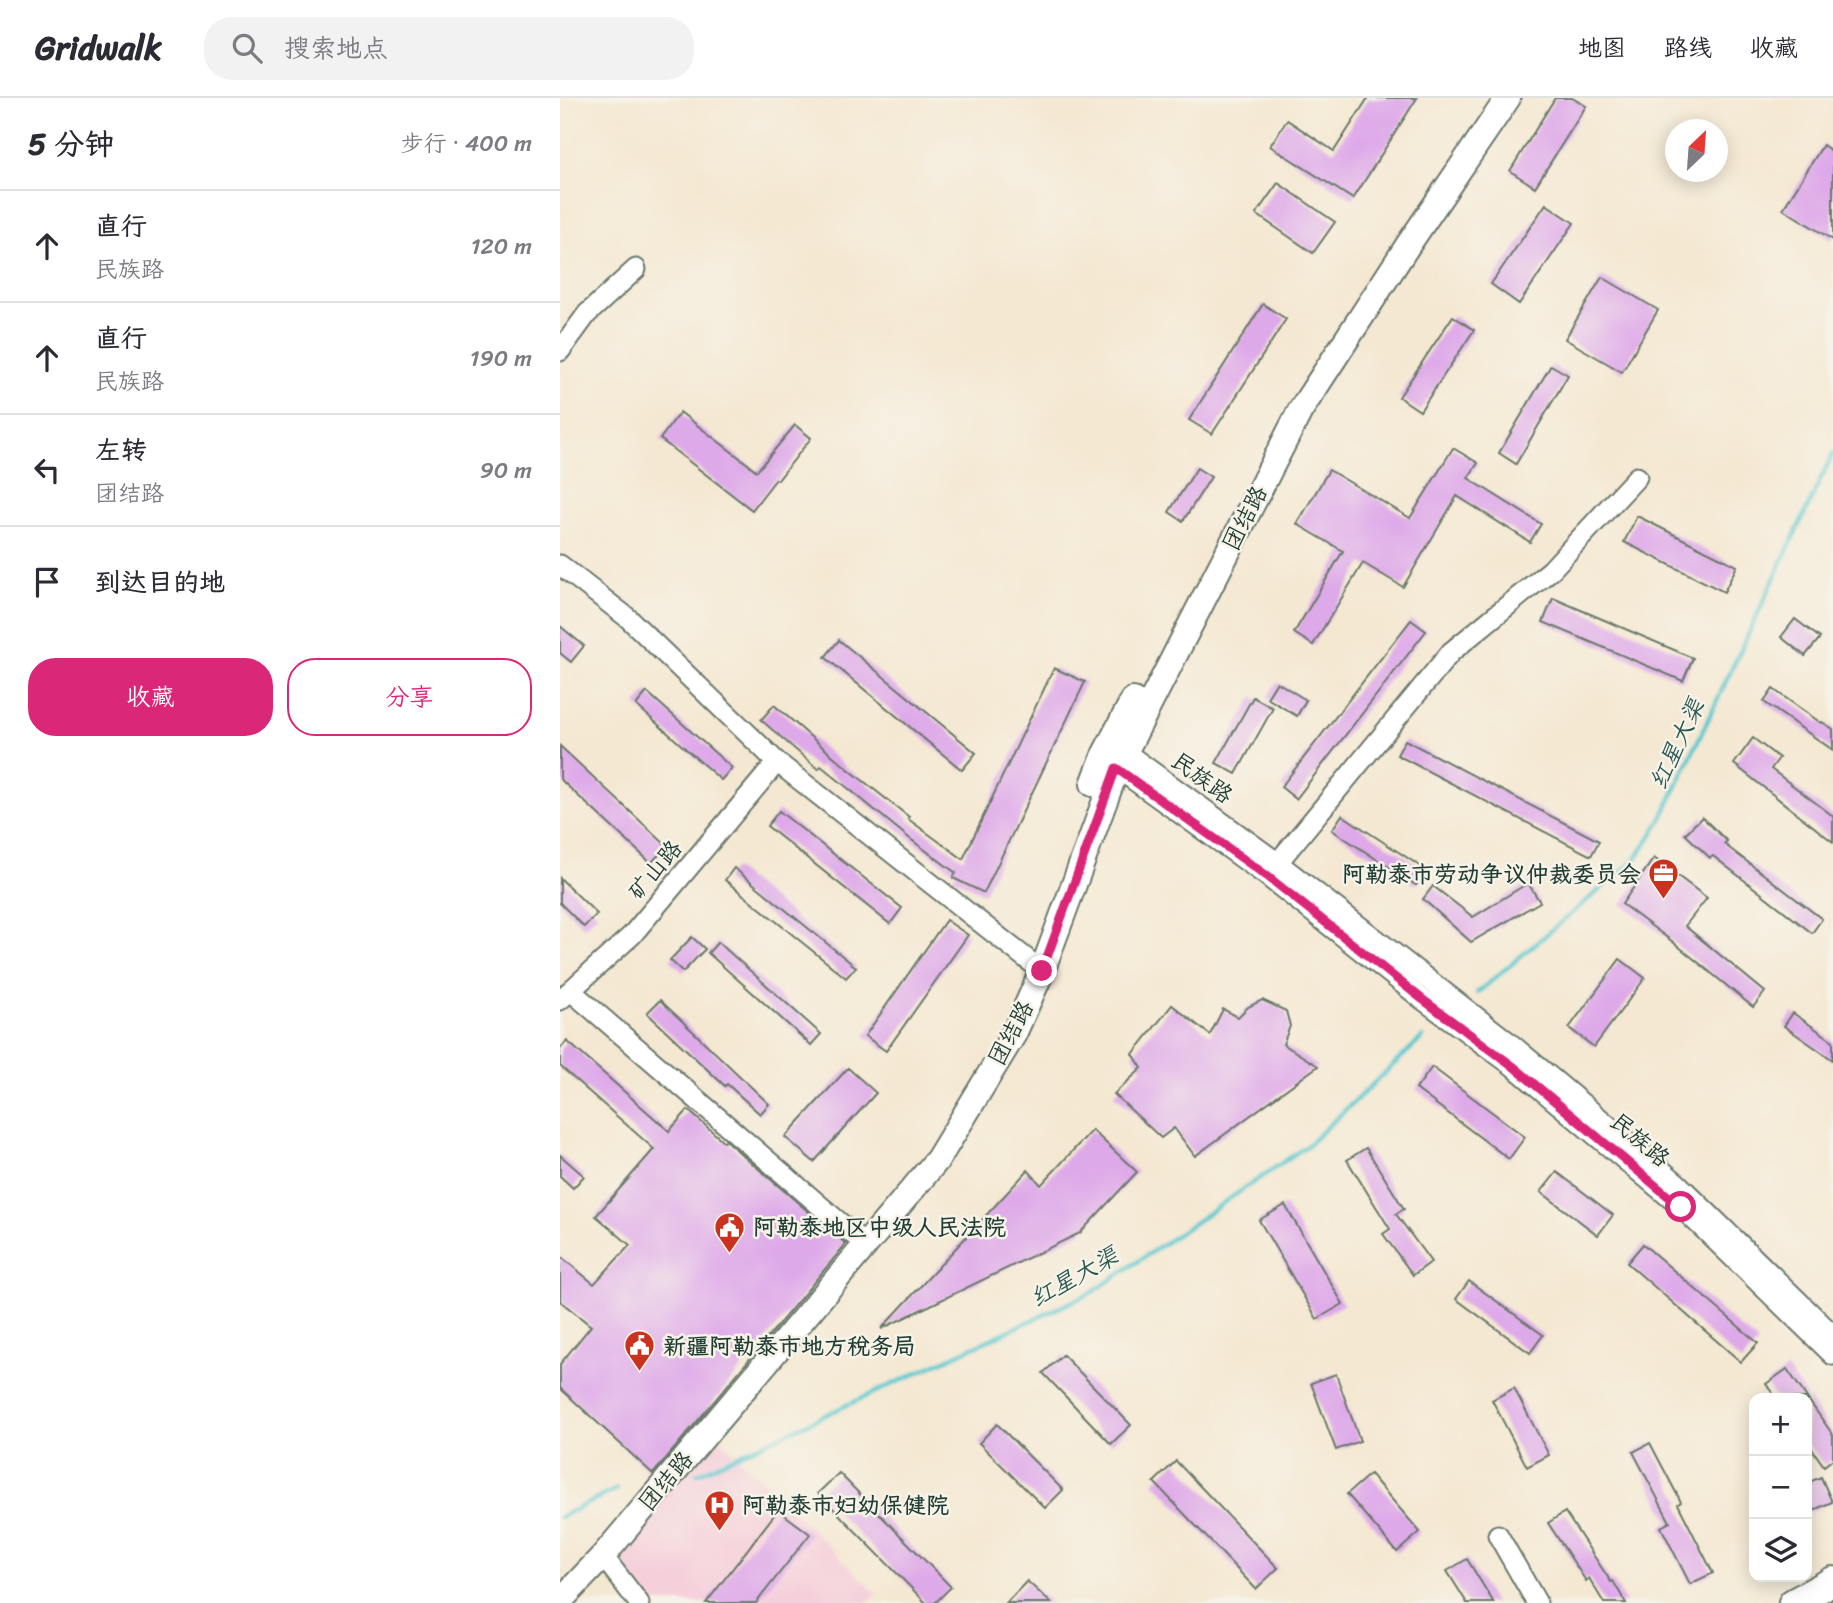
<!DOCTYPE html>
<html lang="zh">
<head>
<meta charset="utf-8">
<style>
  body { margin:0; font-family:Sriracha,"LXGW WenKai TC",sans-serif; background:#f2f2f3; color:#2b2b33 }
  .controls { position:absolute; right:21px; bottom:21px; display:grid; overflow:hidden; border-radius:14px; box-shadow:0 4px 18px #0003 }
  .controls button { width:63px; height:63px; display:grid; place-items:center; padding:0; border:0; border-bottom:2px solid #e1e1e2; background:#fff; color:#2b2b33; font:35px sans-serif }
  .compass { position:absolute; left:1105px; top:21px; width:63px; height:63px; border-radius:50%; background:#fff; box-shadow:0 4px 18px #0003; rotate:25deg }
  .stop { position:absolute; width:21px; height:21px; margin:-16px; border:5px solid #db2777; border-radius:50%; background:#fff }
  .stop.end { background:#db2777; border-color:#fff; box-shadow:0 2px 7px #0008 }
  .list { margin:0; padding:0; list-style:none }
  h2 { display:flex; justify-content:space-between; align-items:center; height:91px; margin:0; padding:0 28px; font-size:30px }
  h2 small { font-size:23px; font-weight:400; color:#7c7c81 }
  .list li { display:grid; grid-template-columns:46px 1fr auto; gap:21px; align-items:center; box-sizing:border-box; height:112px; padding:0 28px; border-top:2px solid #e1e1e2 }
  .list b { display:block; font-size:26px; white-space:nowrap }
  .list p { margin:0; font-size:23px; white-space:nowrap; color:#7c7c81 }
  .list em { font-size:23px; font-style:normal; color:#7c7c81 }
  .actions { display:flex; gap:14px; padding:21px 28px }
  .actions a { flex:1; padding:16px 0; border:2px solid #db2777; border-radius:28px; text-align:center; font-size:24px; color:#db2777 }
  .actions .main { background:#db2777; color:#fff }
  .icon { flex:none; width:38px; height:38px; fill:none; stroke:currentColor; stroke-width:2; stroke-linecap:round; stroke-linejoin:round }
  .map { position:relative; flex:none; width:1273px; height:1505px; overflow:hidden }
  header { display:flex; align-items:center; gap:42px; box-sizing:border-box; height:98px; padding:0 35px; background:#fff; border-bottom:2px solid #e1e1e2 }
  header strong { font-size:33px }
  nav { display:flex; gap:38px; margin-inline-start:auto; font-size:24px }
  .search { width:490px; height:63px; background:#f2f2f3; display:flex; align-items:center; gap:18px; box-sizing:border-box; padding:0 24px; border-radius:28px; color:#7c7c81; font-size:26px }
  main { display:flex }
  aside { flex:1; background:#fff }
  .map>svg:first-child { display:block }
</style>
</head>
<body>
<header>
<strong>Gridwalk</strong>
<div class="search"><svg class="icon" aria-label="search" viewBox="0 0 24 24"><circle cx="10" cy="10" r="6"/><path d="M15 15l6 6"/></svg>搜索地点</div>
<nav><a>地图</a><a>路线</a><a>收藏</a></nav>
</header>
<main>
<aside>
<h2>5 分钟<small>步行 · 400 m</small></h2>
<ul class="list">
<li><svg class="icon" aria-label="ahead" viewBox="0 0 24 24"><path d="M12 20V5M6 11l6-6 6 6"/></svg><div><b>直行</b><p>民族路</p></div><em>120 m</em></li>
<li><svg class="icon" aria-label="ahead" viewBox="0 0 24 24"><path d="M12 20V5M6 11l6-6 6 6"/></svg><div><b>直行</b><p>民族路</p></div><em>190 m</em></li>
<li><svg class="icon" aria-label="left" viewBox="0 0 24 24"><path d="M17 20v-9H6M10 6l-5 5 5 5"/></svg><div><b>左转</b><p>团结路</p></div><em>90 m</em></li>
<li><svg class="icon" aria-label="arrive" viewBox="0 0 24 24"><path d="M6 21V4h12l-3 4 3 4H6"/></svg><div><b>到达目的地</b></div></li>
</ul>
<div class="actions"><a class="main">收藏</a><a>分享</a></div>
</aside>
<div class="map">
<svg width="1273" height="1505" viewBox="0 0 1273 1505">
  <rect width="100%" height="100%" fill="#f7f3e8"/>
  <filter id="ink" filterUnits="userSpaceOnUse"><feTurbulence type="fractalNoise" baseFrequency=".0143" numOctaves="2"/><feDisplacementMap in="SourceGraphic" scale="14" xChannelSelector="R" yChannelSelector="G"/><feConvolveMatrix kernelMatrix="1 2 1 2 8 2 1 2 1" color-interpolation-filters="sRGB"/></filter>
  <filter id="wash" filterUnits="userSpaceOnUse"><feTurbulence type="fractalNoise" baseFrequency=".00686" numOctaves="4" result="noise"/><feDisplacementMap in="SourceGraphic" scale="28" xChannelSelector="R" yChannelSelector="G"/><feGaussianBlur stdDeviation="1.57" result="paint"/><feColorMatrix in="noise" values="0 0 0 0 0 0 0 0 0 0 0 0 0 0 0 0 0 1.4 0 .05"/><feComposite in="paint" operator="in"/></filter>
  <g filter="url(#wash)">
    <rect width="100%" height="100%" fill="#f4e8d2"/>
    <path fill="#f5cfda" d="M150,1331L317,1496L306,1505H79L43,1458Z"/>
    <g fill="none" stroke-linecap="round" stroke-linejoin="round">
      <g stroke="#5ac8cf" stroke-width="4.5">
        <path d="M917,895L1075,762L1100,724L1273,355"/>
        <path d="M137,1376L533,1194L748,1047L863,939"/>
        <path d="M0,1419L57,1391"/>
      </g>
    </g>
    <g id="blocks">
      <g fill="#dea9e9">
        <path d="M808,0H857L793,101L710,48L727,22L774,53Z"/>
        <path d="M995,0H1012L1026,8L975,89L950,73Z"/>
        <path d="M1263,47L1273,54V142L1223,111Z"/>
        <path d="M718,85L775,124L753,155L696,116Z"/>
        <path d="M986,106L1014,125L959,206L931,186Z"/>
        <path d="M1042,179L1098,212L1062,274L1005,241Z"/>
        <path d="M703,206L726,221L652,336L629,322Z"/>
        <path d="M893,218L914,232L860,313L839,299Z"/>
        <path d="M991,267L1008,277L956,366L939,355Z"/>
        <path d="M120,314L197,373L235,327L251,340L218,382L216,381L192,412L100,341Z"/>
        <path d="M893,350L918,365L908,380L981,426L970,444L897,398L843,489L803,465L753,547L734,535L783,453L737,426L769,372L850,420Z"/>
        <path d="M637,370L651,379L623,423L609,414Z"/>
        <path d="M1077,418L1177,468L1164,494L1064,444Z"/>
        <path d="M993,500L1133,560L1123,583L983,524Z"/>
        <path d="M1235,521L1260,540L1245,558L1221,539Z"/>
        <path d="M851,522L866,533L736,701L721,689Z"/>
        <path d="M0,528L24,548L11,564L0,555Z"/>
        <path d="M279,542L416,655L402,672L265,559Z"/>
        <path d="M494,570L525,584L424,795L393,780L396,775L349,740L261,668L258,671L201,622L214,607L287,670L349,719L348,721L403,761Z"/>
        <path d="M717,584L746,602L737,618L707,600Z"/>
        <path d="M1213,591L1261,625L1262,624L1273,631V652L1204,604Z"/>
        <path d="M87,594L172,670L161,682L76,607Z"/>
        <path d="M693,599L713,610L676,676L656,665Z"/>
        <path d="M1193,640L1219,660L1211,671L1273,718V744L1174,666Z"/>
        <path d="M845,642L1039,743L1031,758L837,657Z"/>
        <path d="M0,648L107,748L91,765L0,681Z"/>
        <path d="M219,713L342,810L330,826L207,728Z"/>
        <path d="M782,717L866,772L856,787L772,732Z"/>
        <path d="M1142,719L1167,743L1164,746L1262,821L1252,835L1153,758L1150,760L1125,736Z"/>
        <path d="M1094,760L1147,800L1125,828L1205,894L1193,909L1113,844L1062,806Z"/>
        <path d="M174,770L296,869L286,880L165,782Z"/>
        <path d="M0,780L37,816L24,829L0,805Z"/>
        <path d="M968,785L980,804L911,844L863,801L873,788L913,819Z"/>
        <path d="M386,822L408,837L326,953L305,938Z"/>
        <path d="M132,839L145,851L123,874L110,862Z"/>
        <path d="M158,844L261,936L251,947L148,855Z"/>
        <path d="M1060,861L1085,880L1034,949L1009,930Z"/>
        <path d="M100,902L209,1006L200,1016L167,986L165,988L87,915Z"/>
        <path d="M702,902L726,913L730,928L723,946L758,968L635,1058L614,1030L601,1040L554,996L582,970L573,956L612,907L650,937L663,911L678,919L688,909Z"/>
        <path d="M1233,915L1273,943V962L1224,928Z"/>
        <path d="M7,943L109,1033L128,1012L164,1044L165,1042L286,1146L93,1376L0,1290V1266L31,1228L0,1203V1158L34,1186L70,1147L36,1118L94,1051L0,968V951Z"/>
        <path d="M872,969L965,1039L949,1061L856,991Z"/>
        <path d="M288,970L316,995L254,1064L225,1039Z"/>
        <path d="M532,1032L577,1074L520,1135L321,1231L468,1072L481,1087Z"/>
        <path d="M806,1050L844,1111L836,1116L871,1164L853,1177L823,1136L830,1131L787,1062Z"/>
        <path d="M0,1057L24,1078L13,1090L0,1078Z"/>
        <path d="M997,1074L1053,1117L1038,1137L981,1094Z"/>
        <path d="M725,1107L783,1206L757,1221L699,1122Z"/>
        <path d="M1083,1146L1198,1245L1181,1264L1067,1165Z"/>
        <path d="M909,1183L983,1237L970,1255L896,1201Z"/>
        <path d="M503,1257L571,1327L551,1346L483,1275Z"/>
        <path d="M1227,1271L1273,1337V1361L1264,1368L1247,1344V1300H1216L1206,1286Z"/>
        <path d="M776,1276L800,1343L776,1352L751,1285Z"/>
        <path d="M954,1290L989,1357L967,1369L932,1302Z"/>
        <path d="M437,1326L503,1392L485,1410L419,1345Z"/>
        <path d="M1090,1345L1121,1404L1118,1406L1153,1475L1130,1486L1101,1429L1110,1424L1073,1354Z"/>
        <path d="M616,1363L718,1470L696,1491L594,1384Z"/>
        <path d="M279,1375L391,1489L375,1505H366L258,1395Z"/>
        <path d="M810,1376L860,1434L837,1454L787,1396Z"/>
        <path d="M1261,1379L1272,1404L1247,1415V1385Z"/>
        <path d="M218,1412L250,1436L196,1505H146Z"/>
        <path d="M1005,1414L1051,1484L1053,1483L1066,1505H1044L1029,1480L1026,1483L988,1425Z"/>
        <path d="M907,1461L934,1505H907L887,1473Z"/>
        <path d="M467,1483L491,1505H446Z"/>
      </g>
    </g>
  </g>
  <g filter="url(#ink)">
    <use href="#blocks" fill-opacity="0" stroke="#6a796b" stroke-width="2"/>
    <g fill="none" stroke-linecap="round" stroke-linejoin="round">
      <defs>
        <g id="minor">
          <path d="M0,253L27,216L76,171"/>
          <path d="M0,467L68,520L217,664L482,873"/>
          <path d="M556,646L565,654L718,765L951,946L1117,1085L1273,1237"/>
          <path d="M546,662L707,778L862,901L953,968L1121,1109L1273,1257"/>
          <path d="M710,774L891,554L991,472L1077,379"/>
          <path d="M11,893L294,1137"/>
          <path d="M0,902L72,837L217,664"/>
          <path d="M938,1437L977,1505"/>
          <path d="M43,1458L79,1505"/>
        </g>
        <g id="major">
          <path d="M533,686L545,655L573,602"/>
          <path d="M0,1503L43,1458L378,1061L454,936L482,873L557,670L740,313L848,147L948,0"/>
        </g>
        <path id="highway" d="M1233,1505L1273,1483"/>
      </defs>
      <use href="#minor" stroke="#6a796b" stroke-width="23"/>
      <use href="#major" stroke="#6a796b" stroke-width="28"/>
      <use href="#highway" stroke="#6a796b" stroke-width="32"/>
      <use href="#minor" stroke="#fff" stroke-width="19"/>
      <use href="#major" stroke="#fff" stroke-width="24"/>
      <use href="#highway" stroke="#fff" stroke-width="28"/>
    </g>
  </g>
  <g fill="none" stroke-linecap="round" stroke-linejoin="round" filter="url(#ink)">
    <path stroke="#db2777" stroke-width="9" d="M482,873L556,670L707,778L862,901L953,968L1121,1109"/>
  </g>
  <defs>
    <symbol id="office-pin" viewBox="-11 -11 22 30"><path d="M0 17L-7.5 6A9.5 9.5 0 1 1 7.5 6Z" fill="#c8321e" stroke="#f7f3e8"/><path d="M-6-3h4V-5.5h4V-3h4V5H-6ZM-1-4.5V-3h2v-1.5ZM-6 0V1H6V0Z" fill="#fff"/></symbol>
    <symbol id="civic-pin" viewBox="-11 -11 22 30"><path d="M0 17L-7.5 6A9.5 9.5 0 1 1 7.5 6Z" fill="#c8321e" stroke="#f7f3e8"/><path d="M-.6-6.5H3V-4.5H.6V-3L4-1V1h2V6H-6V1h2V-1L-.6-3ZM-1.2 2.5V6h2.4V2.5Z" fill="#fff"/></symbol>
    <symbol id="hospital-pin" viewBox="-11 -11 22 30"><path d="M0 17L-7.5 6A9.5 9.5 0 1 1 7.5 6Z" fill="#c8321e" stroke="#f7f3e8"/><path d="M-5-5h3v3.5h4V-5h3V5h-3V1.5h-4V5h-3Z" fill="#fff"/></symbol>
  </defs>
  <g fill-rule="evenodd">
    <use href="#office-pin" x="1086" y="758" width="35" height="47"/>
    <use href="#civic-pin" x="152" y="1112" width="35" height="47"/>
    <use href="#civic-pin" x="62" y="1230" width="35" height="47"/>
    <use href="#hospital-pin" x="142" y="1390" width="35" height="47"/>
  </g>
  <g text-anchor="middle" dominant-baseline="central" stroke-width="5" stroke-linejoin="round" paint-order="stroke">
    <g font-size="23" fill="#1f3d34" stroke="#f7f3e8">
      <text transform="translate(685 420) rotate(-63)">团结路</text>
      <text transform="translate(642 680) rotate(36)">民族路</text>
      <text transform="translate(95 772) rotate(-50)">矿山路</text>
      <text transform="translate(451 935) rotate(-62)">团结路</text>
      <text transform="translate(1080 1042) rotate(40)">民族路</text>
      <text transform="translate(106 1383) rotate(-50)">团结路</text>
    </g>
    <g font-size="23" font-weight="bold" fill="#1f3d34" stroke="#f7f3e8" text-anchor="start">
      <text x="1081" y="776" text-anchor="end">阿勒泰市劳动争议仲裁委员会</text>
      <text x="193" y="1129">阿勒泰地区中级人民法院</text>
      <text x="103" y="1248">新疆阿勒泰市地方税务局</text>
      <text x="182" y="1407">阿勒泰市妇幼保健院</text>
    </g>
    <g font-size="24" font-style="italic" fill="#2b5953" stroke="#f7f3e8">
      <text transform="translate(1117 646) rotate(-65)">红星大渠</text>
      <text transform="translate(514 1179) rotate(-29)">红星大渠</text>
    </g>
  </g>
</svg>
<div class="controls">
<button>+</button>
<button>−</button>
<button><svg class="icon" aria-label="layers" viewBox="0 0 24 24"><path d="M12 4l9 5-9 5-9-5zM3 14l9 5 9-5"/></svg></button>
</div>
<svg class="compass" viewBox="-18 -18 36 36"><path d="M0-13l5 13h-10z" fill="#e53935"/><path d="M0 13l5-13h-10z" fill="#7c7c81"/></svg>
<div class="stop" style="left:1121px;top:1109px"></div>
<div class="stop end" style="left:482px;top:873px"></div>
</div>
</main>
</body>
</html>
